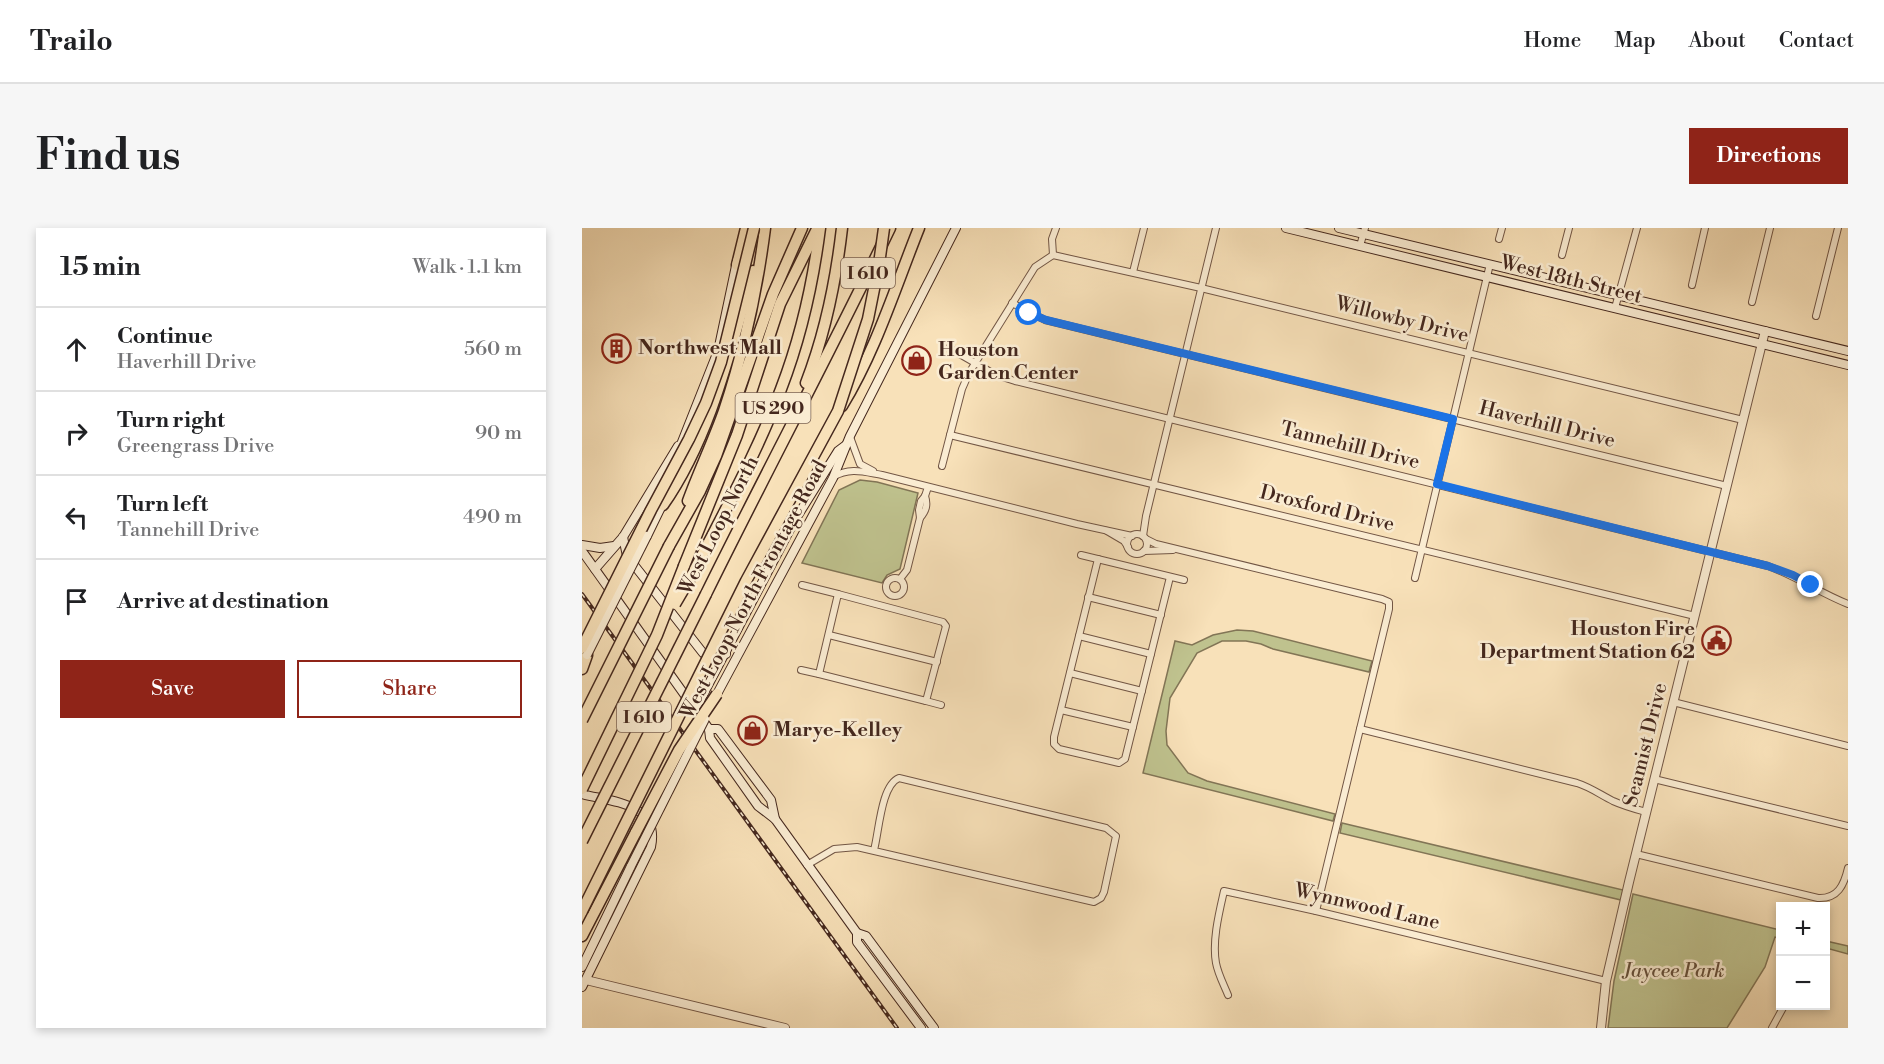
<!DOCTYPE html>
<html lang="en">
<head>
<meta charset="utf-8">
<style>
  body { margin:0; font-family:"Libre Bodoni",serif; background:#f6f6f6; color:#202124 }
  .controls { position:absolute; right:18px; bottom:18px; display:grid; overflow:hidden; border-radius:0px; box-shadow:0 3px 9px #0003 }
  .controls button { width:54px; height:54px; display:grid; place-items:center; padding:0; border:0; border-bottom:2px solid #e0e0e0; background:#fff; color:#202124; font:30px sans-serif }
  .stop { position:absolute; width:18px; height:18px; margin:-14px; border:4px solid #1a73e8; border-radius:50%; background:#fff }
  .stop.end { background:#1a73e8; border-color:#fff; box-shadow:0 2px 6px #0008 }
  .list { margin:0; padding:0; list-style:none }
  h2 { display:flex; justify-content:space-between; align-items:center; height:78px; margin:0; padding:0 24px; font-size:26px }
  h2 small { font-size:20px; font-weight:400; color:#757577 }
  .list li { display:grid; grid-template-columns:39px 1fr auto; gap:18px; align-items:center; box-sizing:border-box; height:84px; padding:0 24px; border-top:2px solid #e0e0e0 }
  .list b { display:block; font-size:22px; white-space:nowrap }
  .list p { margin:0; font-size:20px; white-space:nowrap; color:#757577 }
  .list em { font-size:20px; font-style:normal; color:#757577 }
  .actions { display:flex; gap:12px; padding:18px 24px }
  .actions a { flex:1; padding:14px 0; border:2px solid #8f2418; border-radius:0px; text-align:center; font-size:21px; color:#8f2418 }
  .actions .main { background:#8f2418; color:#fff }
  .icon { flex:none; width:33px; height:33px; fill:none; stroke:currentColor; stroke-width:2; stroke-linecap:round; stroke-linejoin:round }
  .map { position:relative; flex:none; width:1266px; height:800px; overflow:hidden; border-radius:0px }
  header { display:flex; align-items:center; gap:36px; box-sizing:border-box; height:84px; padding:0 30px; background:#fff; border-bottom:2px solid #e0e0e0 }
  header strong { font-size:28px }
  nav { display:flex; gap:33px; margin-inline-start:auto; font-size:21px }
  .intro { display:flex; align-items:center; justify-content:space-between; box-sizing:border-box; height:144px; padding:0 36px }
  h1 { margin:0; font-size:42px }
  .button { padding:15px 27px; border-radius:0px; background:#8f2418; color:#fff; font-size:21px; font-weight:700 }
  main { display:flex; gap:36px; padding:0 36px }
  aside { flex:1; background:#fff; border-radius:0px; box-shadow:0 3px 9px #0003 }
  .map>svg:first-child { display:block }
</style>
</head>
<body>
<header>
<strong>Trailo</strong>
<nav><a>Home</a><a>Map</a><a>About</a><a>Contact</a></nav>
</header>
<div class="intro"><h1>Find us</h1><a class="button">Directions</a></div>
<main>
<aside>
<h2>15 min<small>Walk · 1.1 km</small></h2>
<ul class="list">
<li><svg class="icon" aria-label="ahead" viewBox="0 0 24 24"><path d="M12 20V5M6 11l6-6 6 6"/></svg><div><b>Continue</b><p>Haverhill Drive</p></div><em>560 m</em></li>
<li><svg class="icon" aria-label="right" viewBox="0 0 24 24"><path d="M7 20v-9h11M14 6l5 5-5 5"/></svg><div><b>Turn right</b><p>Greengrass Drive</p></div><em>90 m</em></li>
<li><svg class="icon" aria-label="left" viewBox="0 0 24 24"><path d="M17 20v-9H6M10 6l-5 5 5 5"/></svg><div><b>Turn left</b><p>Tannehill Drive</p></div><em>490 m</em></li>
<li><svg class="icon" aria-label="arrive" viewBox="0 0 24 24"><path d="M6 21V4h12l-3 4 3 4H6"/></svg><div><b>Arrive at destination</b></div></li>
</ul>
<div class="actions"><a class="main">Save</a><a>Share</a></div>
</aside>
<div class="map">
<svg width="1266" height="800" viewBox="0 0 1266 800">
  <rect width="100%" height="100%" fill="#f8e1b9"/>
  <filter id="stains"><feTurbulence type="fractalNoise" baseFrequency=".00333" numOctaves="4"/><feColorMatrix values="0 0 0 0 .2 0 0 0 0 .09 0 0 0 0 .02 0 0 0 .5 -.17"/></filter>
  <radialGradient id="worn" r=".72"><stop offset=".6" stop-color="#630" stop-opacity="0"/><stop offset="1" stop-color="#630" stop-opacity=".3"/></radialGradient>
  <g fill="#bfc28e" stroke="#827556" stroke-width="1.5">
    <path d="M278,252L295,254L336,265L318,341L305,347L300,355L220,335L257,262Z"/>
    <path d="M655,402L671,403L790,433L787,444L691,421L679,416L664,413H640L615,425L588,470L584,503L585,517L606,545L625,553L753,586L751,593L561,545L593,413L610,417L631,407Z"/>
    <path d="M760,595L1041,662L1039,672L758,605Z"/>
    <path d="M1051,666L1198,702V710L1193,709L1183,739L1145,800H1026L1032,753Z"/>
    <path d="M1244,713L1266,718V726L1244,720Z"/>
  </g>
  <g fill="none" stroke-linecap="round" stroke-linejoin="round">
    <defs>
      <g id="minor">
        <path d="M917,11L920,0"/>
        <path d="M778,18L783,0"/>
        <path d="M471,27L619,60L1161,192"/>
        <path d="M471,27L470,11L474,0"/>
        <path d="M980,27L987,0"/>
        <path d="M551,44L562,0"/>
        <path d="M1110,57L1123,0"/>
        <path d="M1170,74L1188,0"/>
        <path d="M430,75L463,92L1145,258"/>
        <path d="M1033,80L1055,0"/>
        <path d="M1234,88L1256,0"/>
        <path d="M367,120L414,147L433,153L1186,338C1214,348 1238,365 1266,376"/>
        <path d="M368,207L1113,388"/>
        <path d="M268,209L278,236L291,243"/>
        <path d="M360,238L380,161L387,145L453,39L471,27"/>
        <path d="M251,249C268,239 282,244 300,247L495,296L550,308"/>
        <path d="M338,290C344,283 346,277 343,268"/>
        <path d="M525,303L542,313L546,319"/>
        <circle cx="555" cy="316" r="10"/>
        <path d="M561,308L564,288L634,0"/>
        <path d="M564,311L574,316L800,371L807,374V381L734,683"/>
        <path d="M562,323L591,322"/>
        <path d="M499,327L602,352"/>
        <path d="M516,331L472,509V516L477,521L537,535L543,531L588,349"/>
        <path d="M833,350L908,36"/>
        <circle cx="313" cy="359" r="9"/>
        <path d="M318,351L325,342L338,290L337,282L339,273L343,268L346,259"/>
        <path d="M220,357L256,366"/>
        <path d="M256,366L361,394L364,398L344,473L237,446Z"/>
        <path d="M506,369L579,387"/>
        <path d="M247,407L355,434"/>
        <path d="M497,408L569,426"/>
        <path d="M219,442L237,446"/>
        <path d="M488,445L560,463"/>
        <path d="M344,473L359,477"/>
        <path d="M1091,474L1266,518"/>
        <path d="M479,482L551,499"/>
        <path d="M778,501L995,555C1008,559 1019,567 1031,573C1042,578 1053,581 1064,584"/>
        <path d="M1072,551L1266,598"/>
        <path d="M1054,626L1236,670C1256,671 1262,657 1266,640"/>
        <path d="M225,637L252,621L275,619L512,674L519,670L522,664L534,608L524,600L317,550C299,557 297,604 292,622"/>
        <path d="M646,767C642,757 636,746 634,735C630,713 637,685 642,663L734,683L1024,753"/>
        <path d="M1190,800L1202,778"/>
      </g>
      <g id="tertiary">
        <path d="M4,752L203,800"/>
        <path d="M1019,800L1024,753L1047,654L1183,103"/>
      </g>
      <g id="secondary">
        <path d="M704,0L1266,137"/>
        <path d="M757,0L1266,123"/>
        <path d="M96,224L136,123L155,33"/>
        <path d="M65,308L83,271"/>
        <path d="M41,309L45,328L121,425L130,431L144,426"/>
        <path d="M0,317L18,320L32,318"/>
        <path d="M0,323L127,501L128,510L176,578L193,591L275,705V714L339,800"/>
        <path d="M13,341L41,309L96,218"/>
        <path d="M135,466L251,250L268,208L374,0"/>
        <path d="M113,482L213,292L256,223L264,217"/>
        <path d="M127,501H136L189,572L193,591"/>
        <path d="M0,566C31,574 78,575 69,619L0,759"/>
        <path d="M275,705L284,708L352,800"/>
        <path d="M0,739L49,638"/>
      </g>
      <g id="motorway">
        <path d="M155,37L164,0"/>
        <path d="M224,155C243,106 254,52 260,0"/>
        <path d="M260,178C294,122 313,60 337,0"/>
        <path d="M106,273C117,243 131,214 142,183C162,123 175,63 183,0"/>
        <path d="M81,277C129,208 148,122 171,43"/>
        <path d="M87,318L118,263L134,228L191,66L220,0"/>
        <path d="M102,338L155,207L198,76L234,3"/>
        <path d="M110,347C141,286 175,225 199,161C219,109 231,55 238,0"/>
        <path d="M124,366C184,244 249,123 308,0"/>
        <path d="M0,441L5,427"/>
        <path d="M0,708L54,604"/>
      </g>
    </defs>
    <use href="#minor" stroke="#725645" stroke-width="8"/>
    <use href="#tertiary" stroke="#725645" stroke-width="10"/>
    <use href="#secondary" stroke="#45281e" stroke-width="10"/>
    <use href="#motorway" stroke="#45281e" stroke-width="13"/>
    <use href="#minor" stroke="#faecd2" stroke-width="6"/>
    <use href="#tertiary" stroke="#faecd2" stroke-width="8"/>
    <use href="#secondary" stroke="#faecd2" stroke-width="8"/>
    <use href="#motorway" stroke="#f8e1b9" stroke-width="10"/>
    <defs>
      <path id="rail" d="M0,366L315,800"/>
    </defs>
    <use href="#rail" stroke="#45281e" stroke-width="4"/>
    <use href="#rail" stroke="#faecd2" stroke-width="1.5" stroke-dasharray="4.5" stroke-linecap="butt"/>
    <defs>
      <g id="secondary-bridge">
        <path d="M5,427L65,308"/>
        <path d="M49,638L123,491"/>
      </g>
      <g id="motorway-bridge">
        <path d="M93,376L110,347"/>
        <path d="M0,420L69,282L107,211L124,175L139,134L172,0"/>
        <path d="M0,492L87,318"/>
        <path d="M0,561L75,407L102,338"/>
        <path d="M54,604L97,522L135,466"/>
        <path d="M0,613L124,366"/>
        <path d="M0,683L164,353L256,183L286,91L297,36L302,0"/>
      </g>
    </defs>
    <use href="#secondary-bridge" stroke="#45281e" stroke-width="10" stroke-linecap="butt"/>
    <use href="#motorway-bridge" stroke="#45281e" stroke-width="13" stroke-linecap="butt"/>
    <use href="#secondary-bridge" stroke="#faecd2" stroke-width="8"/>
    <use href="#motorway-bridge" stroke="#f8e1b9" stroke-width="10"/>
  </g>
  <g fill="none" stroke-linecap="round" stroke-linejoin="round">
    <path stroke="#1a73e8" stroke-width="8" d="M447,85L464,92L871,191L855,256L1186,338L1211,347L1229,357"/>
  </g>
  <defs>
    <symbol id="building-ring" viewBox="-11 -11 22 22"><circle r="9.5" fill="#faecd2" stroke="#8f2418" stroke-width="1.5"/><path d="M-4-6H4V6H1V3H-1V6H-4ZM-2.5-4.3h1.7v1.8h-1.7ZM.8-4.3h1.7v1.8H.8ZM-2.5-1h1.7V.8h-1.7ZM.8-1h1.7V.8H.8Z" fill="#8f2418"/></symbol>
    <symbol id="shop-ring" viewBox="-11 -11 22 22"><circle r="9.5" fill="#faecd2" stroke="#8f2418" stroke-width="1.5"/><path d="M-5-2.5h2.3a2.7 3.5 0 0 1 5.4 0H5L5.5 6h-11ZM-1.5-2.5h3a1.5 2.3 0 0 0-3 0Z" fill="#8f2418"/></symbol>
    <symbol id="civic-ring" viewBox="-11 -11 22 22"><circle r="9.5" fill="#faecd2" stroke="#8f2418" stroke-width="1.5"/><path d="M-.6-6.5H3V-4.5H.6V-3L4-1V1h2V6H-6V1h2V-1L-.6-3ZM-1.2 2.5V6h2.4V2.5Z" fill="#8f2418"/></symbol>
  </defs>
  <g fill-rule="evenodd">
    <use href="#building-ring" x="18" y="104" width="33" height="33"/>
    <use href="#shop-ring" x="318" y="116" width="33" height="33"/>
    <use href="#civic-ring" x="1118" y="396" width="33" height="33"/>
    <use href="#shop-ring" x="154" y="486" width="33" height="33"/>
  </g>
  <g text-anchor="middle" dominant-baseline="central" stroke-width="5" stroke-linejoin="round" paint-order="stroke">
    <g fill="#faecd2" stroke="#7b6354" stroke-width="1.5">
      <rect x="259" y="30" width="54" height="30" rx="4.5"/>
      <rect x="153.5" y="165" width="75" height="30" rx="4.5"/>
      <rect x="35" y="474" width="54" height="30" rx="4.5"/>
    </g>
    <g font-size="18" font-weight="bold" fill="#45281e">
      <text x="286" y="45">I 610</text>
      <text x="191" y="180">US 290</text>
      <text x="62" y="489">I 610</text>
    </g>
    <g font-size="20" fill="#45281e" stroke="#faecd2">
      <text transform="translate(989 52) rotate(14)">West 18th Street</text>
      <text transform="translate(820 92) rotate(14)">Willowby Drive</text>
      <text transform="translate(965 197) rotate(14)">Haverhill Drive</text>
      <text transform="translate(768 218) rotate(14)">Tannehill Drive</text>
      <text transform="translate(745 281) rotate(14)">Droxford Drive</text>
      <text transform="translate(137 298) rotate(-63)">West Loop North</text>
      <text transform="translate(172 362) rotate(-62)">West Loop North Frontage Road</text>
      <text transform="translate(1064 517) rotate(-76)">Seamist Drive</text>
      <text transform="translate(785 679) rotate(13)">Wynnwood Lane</text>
    </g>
    <g font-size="20" font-weight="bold" fill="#45281e" stroke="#faecd2" text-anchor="start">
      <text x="56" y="120">Northwest Mall</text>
      <text x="356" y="122">Houston<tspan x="356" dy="23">Garden Center</tspan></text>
      <text x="1113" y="401" text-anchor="end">Houston Fire<tspan x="1113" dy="23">Department Station 62</tspan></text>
      <text x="191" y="502">Marye-Kelley</text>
    </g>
    <g font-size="20" font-style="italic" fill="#644e3a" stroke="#faecd2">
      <text x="1092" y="743">Jaycee Park</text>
    </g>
  </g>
  <rect width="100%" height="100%" filter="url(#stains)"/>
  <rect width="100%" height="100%" fill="url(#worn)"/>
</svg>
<div class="controls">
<button>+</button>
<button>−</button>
</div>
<div class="stop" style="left:447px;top:85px"></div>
<div class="stop end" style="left:1229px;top:357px"></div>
</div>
</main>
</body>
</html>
